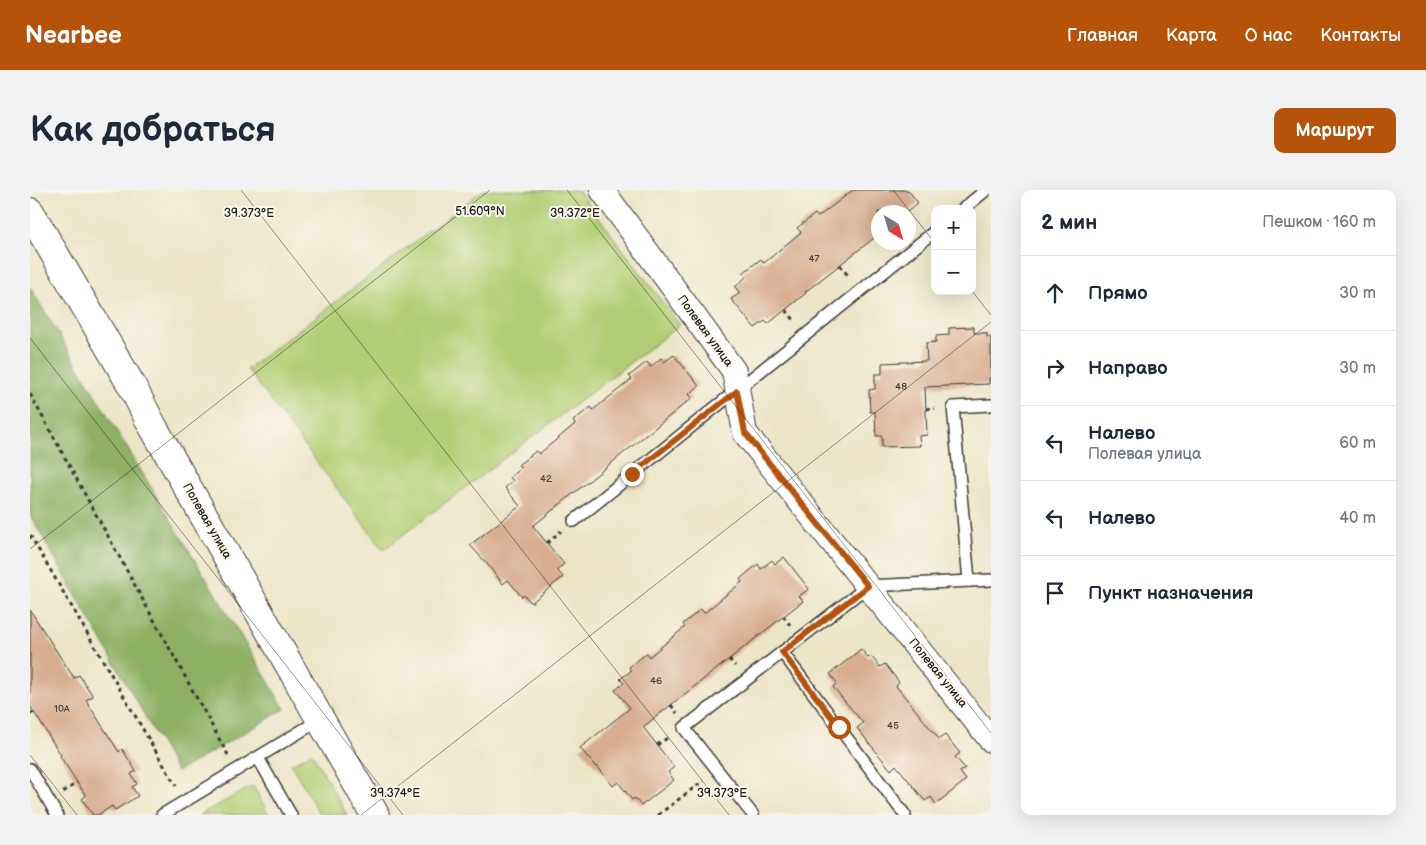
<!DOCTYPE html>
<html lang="ru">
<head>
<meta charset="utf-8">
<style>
  body { margin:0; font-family:"Balsamiq Sans",sans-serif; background:#f2f2f3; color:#1f2937 }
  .controls { position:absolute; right:15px; top:15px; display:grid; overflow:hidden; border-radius:10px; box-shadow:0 5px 20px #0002 }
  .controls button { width:45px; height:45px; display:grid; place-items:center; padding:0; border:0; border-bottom:1px solid #e0e1e3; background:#fff; color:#1f2937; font:25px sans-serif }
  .compass { position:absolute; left:841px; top:15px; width:45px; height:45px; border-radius:50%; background:#fff; box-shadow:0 5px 20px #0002; rotate:142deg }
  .stop { position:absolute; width:15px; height:15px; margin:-11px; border:4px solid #b45309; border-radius:50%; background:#fff }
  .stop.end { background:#b45309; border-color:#fff; box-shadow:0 1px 5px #0008 }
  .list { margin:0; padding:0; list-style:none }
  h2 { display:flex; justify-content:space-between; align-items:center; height:65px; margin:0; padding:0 20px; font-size:21px }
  h2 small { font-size:16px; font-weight:400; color:#747a83 }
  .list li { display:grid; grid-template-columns:32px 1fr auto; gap:15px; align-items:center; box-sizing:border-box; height:75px; padding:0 20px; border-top:1px solid #e0e1e3 }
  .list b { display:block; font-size:19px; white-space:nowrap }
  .list p { margin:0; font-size:16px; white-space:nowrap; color:#747a83 }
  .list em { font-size:16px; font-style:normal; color:#747a83 }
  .icon { flex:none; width:28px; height:28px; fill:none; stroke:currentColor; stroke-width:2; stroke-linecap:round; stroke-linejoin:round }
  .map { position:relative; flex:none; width:961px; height:625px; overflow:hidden; border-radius:10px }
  header { display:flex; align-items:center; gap:30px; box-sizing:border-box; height:70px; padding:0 25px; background:#b45309; color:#fff }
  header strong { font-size:24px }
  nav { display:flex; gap:28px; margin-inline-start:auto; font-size:18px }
  .intro { display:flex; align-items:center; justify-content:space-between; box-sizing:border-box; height:120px; padding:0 30px }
  h1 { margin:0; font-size:35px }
  .button { padding:12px 22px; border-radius:10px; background:#b45309; color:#fff; font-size:18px; font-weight:700 }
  main { display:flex; gap:30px; padding:0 30px }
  aside { flex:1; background:#fff; border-radius:10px; box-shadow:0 5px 20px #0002 }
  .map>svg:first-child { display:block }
</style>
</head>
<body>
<header>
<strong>Nearbee</strong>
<nav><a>Главная</a><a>Карта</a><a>О нас</a><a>Контакты</a></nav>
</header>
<div class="intro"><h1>Как добраться</h1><a class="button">Маршрут</a></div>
<main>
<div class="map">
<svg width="961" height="625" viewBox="0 0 961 625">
  <rect width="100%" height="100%" fill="#fbf7ec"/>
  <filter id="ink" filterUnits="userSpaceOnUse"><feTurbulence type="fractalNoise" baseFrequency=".02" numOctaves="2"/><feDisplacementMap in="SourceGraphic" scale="10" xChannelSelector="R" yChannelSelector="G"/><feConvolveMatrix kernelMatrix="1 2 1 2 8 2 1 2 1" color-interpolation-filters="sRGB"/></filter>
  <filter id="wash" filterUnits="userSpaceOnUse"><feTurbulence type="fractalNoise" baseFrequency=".0096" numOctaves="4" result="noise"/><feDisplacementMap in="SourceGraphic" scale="20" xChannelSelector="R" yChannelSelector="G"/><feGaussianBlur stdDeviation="1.12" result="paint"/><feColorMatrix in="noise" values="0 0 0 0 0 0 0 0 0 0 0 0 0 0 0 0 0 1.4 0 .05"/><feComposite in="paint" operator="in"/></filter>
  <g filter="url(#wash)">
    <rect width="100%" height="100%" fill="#ebe5c6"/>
    <g fill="#b2cd73" stroke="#677448">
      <path d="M453,0H548L650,135L353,360L217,179Z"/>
      <path d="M282,563L317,625H290L261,574Z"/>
      <path d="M223,596L239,625H169Z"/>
    </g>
    <path fill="#8db065" stroke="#546640" d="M0,97L255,519L147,582L0,325Z"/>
    <g id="blocks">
      <g fill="#d8ad8f">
        <path d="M823,0H878L888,13L877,22H848V45L775,102L776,103L738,134L735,131L725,138L701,109L710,103L705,97L716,87L713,83L731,69L734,73L771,42L767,38L785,24L788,27Z"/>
        <path d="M944,137V143H957V147H961V188H959V194L895,197L897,245L889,246L890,256L852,257V246H846L845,222H840L839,200L845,199V184H852V173L897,171L896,153L906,152V146L919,145V138Z"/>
        <path d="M644,165L669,196L659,204L662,208L503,336L534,374L527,380L533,387L501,413L494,405L492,407L478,390L473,394L457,374L440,355L490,316L475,298L483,291L480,287L491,278L488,275L506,261L509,264L545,234L543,231L561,217L563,220L602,189L599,186L617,172L621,177L631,168L634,172Z"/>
        <path d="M754,367L779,399L769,406L773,411L613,537L644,577L638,582L644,590L611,616L605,608L602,610L588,592L583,596L567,576L566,577L550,558L600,518L585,500L594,493L590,489L601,481L599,477L617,463L619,467L655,437L653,434L671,419L674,423L712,392L710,389L728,374L731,379L742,370L745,374Z"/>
        <path d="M0,420L44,488L49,485L63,506L56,510L64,523L89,562L92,559L106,581L101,584L107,594L102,597L108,606L85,620L82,616L68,625H63L52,609L56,606L30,566L31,565L0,516Z"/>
        <path d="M831,459L838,468L841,466L850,477L855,474L869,492L866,496L909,549L915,545L930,563L925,567L935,578L930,582L936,590L906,614L901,607L895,611L866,575L861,580L827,538L833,533L803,497L807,493L800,484Z"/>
      </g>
    </g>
  </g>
  <g filter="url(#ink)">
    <use href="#blocks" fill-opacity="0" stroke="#3b3a36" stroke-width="1"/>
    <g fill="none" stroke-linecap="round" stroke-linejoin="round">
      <defs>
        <g id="lane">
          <path d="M933,19L956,0"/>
          <path d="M544,331L905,41"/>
          <path d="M939,391L923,217L961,215"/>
          <path d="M752,462L875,625"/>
          <path d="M228,568L261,625"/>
          <path d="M0,579L27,625"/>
          <path d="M132,625L291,529"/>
          <path d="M723,625L654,538L838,396L961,390"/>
        </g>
        <path id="street" d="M572,0L704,181L715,243L961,550"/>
        <path id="secondary" d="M0,22L102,196L122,235L345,625"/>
      </defs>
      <use href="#lane" stroke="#3b3a36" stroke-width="14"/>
      <use href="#street" stroke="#3b3a36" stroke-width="26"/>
      <use href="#secondary" stroke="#3b3a36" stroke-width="30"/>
      <g stroke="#3b3a36" stroke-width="3" stroke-dasharray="4 4" stroke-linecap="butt">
        <path d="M810,75L819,87"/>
        <path d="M756,120L765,131"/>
        <path d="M0,204L198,565"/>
        <path d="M896,219L905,218"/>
        <path d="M0,345L146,596"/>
        <path d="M517,353L531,341"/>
        <path d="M753,426L760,435"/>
        <path d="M699,469L705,476"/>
        <path d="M641,515L647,523"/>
        <path d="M0,524L4,522"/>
        <path d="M627,555L639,547"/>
        <path d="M33,602L47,593"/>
        <path d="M628,625L673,591"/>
      </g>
      <use href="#lane" stroke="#fff" stroke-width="11"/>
      <use href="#street" stroke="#fff" stroke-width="24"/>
      <use href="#secondary" stroke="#fff" stroke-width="28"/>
    </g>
  </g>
  <g fill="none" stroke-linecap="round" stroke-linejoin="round" filter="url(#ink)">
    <path stroke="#b45309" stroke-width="6" d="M602,284L707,201L715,243L838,396L752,462L809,537"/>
  </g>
  <path fill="none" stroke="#1c1c1c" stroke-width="1" stroke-opacity="0.45" d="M211,0L699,625M537,0L961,543M863,0L905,53M942,101L961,125M0,148L373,625M0,359L460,0M0,565L47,625M331,625L961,132"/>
  <g text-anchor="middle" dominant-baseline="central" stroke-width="4" stroke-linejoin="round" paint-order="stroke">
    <g font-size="10" fill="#4b4039">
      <text x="784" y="69">47</text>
      <text x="871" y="197">48</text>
      <text x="516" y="289">42</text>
      <text x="626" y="491">46</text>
      <text x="32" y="519">10А</text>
      <text x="863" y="536">45</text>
    </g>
    <g font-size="12" fill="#1c1c1c" stroke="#fbf7ec">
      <text transform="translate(675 141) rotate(54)">Полевая улица</text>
      <text transform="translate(177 331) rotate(60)">Полевая улица</text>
      <text transform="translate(908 483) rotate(51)">Полевая улица</text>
    </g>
  </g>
  <g font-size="12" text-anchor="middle" fill="#1c1c1c" stroke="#fbf7ec" stroke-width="4" stroke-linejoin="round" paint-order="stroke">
    <text x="450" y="25">51.609°N</text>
    <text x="219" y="27">39.373°E</text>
    <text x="545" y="27">39.372°E</text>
    <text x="365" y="607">39.374°E</text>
    <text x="692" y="607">39.373°E</text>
  </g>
</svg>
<div class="controls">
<button>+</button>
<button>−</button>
</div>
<svg class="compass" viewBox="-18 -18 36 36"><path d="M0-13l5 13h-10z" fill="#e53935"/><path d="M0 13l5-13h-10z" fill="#747a83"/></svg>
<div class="stop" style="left:809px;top:537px"></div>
<div class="stop end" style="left:602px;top:284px"></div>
</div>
<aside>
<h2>2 мин<small>Пешком · 160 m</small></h2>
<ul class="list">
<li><svg class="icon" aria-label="ahead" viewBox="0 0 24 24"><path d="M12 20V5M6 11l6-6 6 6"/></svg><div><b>Прямо</b></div><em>30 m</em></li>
<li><svg class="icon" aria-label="right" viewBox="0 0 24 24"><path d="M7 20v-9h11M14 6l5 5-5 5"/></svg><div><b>Направо</b></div><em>30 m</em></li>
<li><svg class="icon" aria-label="left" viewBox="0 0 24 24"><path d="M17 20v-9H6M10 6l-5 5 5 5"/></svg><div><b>Налево</b><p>Полевая улица</p></div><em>60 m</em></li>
<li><svg class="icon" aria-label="left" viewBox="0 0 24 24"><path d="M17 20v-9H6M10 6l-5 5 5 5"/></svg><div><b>Налево</b></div><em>40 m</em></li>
<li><svg class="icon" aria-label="arrive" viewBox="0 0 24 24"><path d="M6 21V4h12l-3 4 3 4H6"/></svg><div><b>Пункт назначения</b></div></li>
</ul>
</aside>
</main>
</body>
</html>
